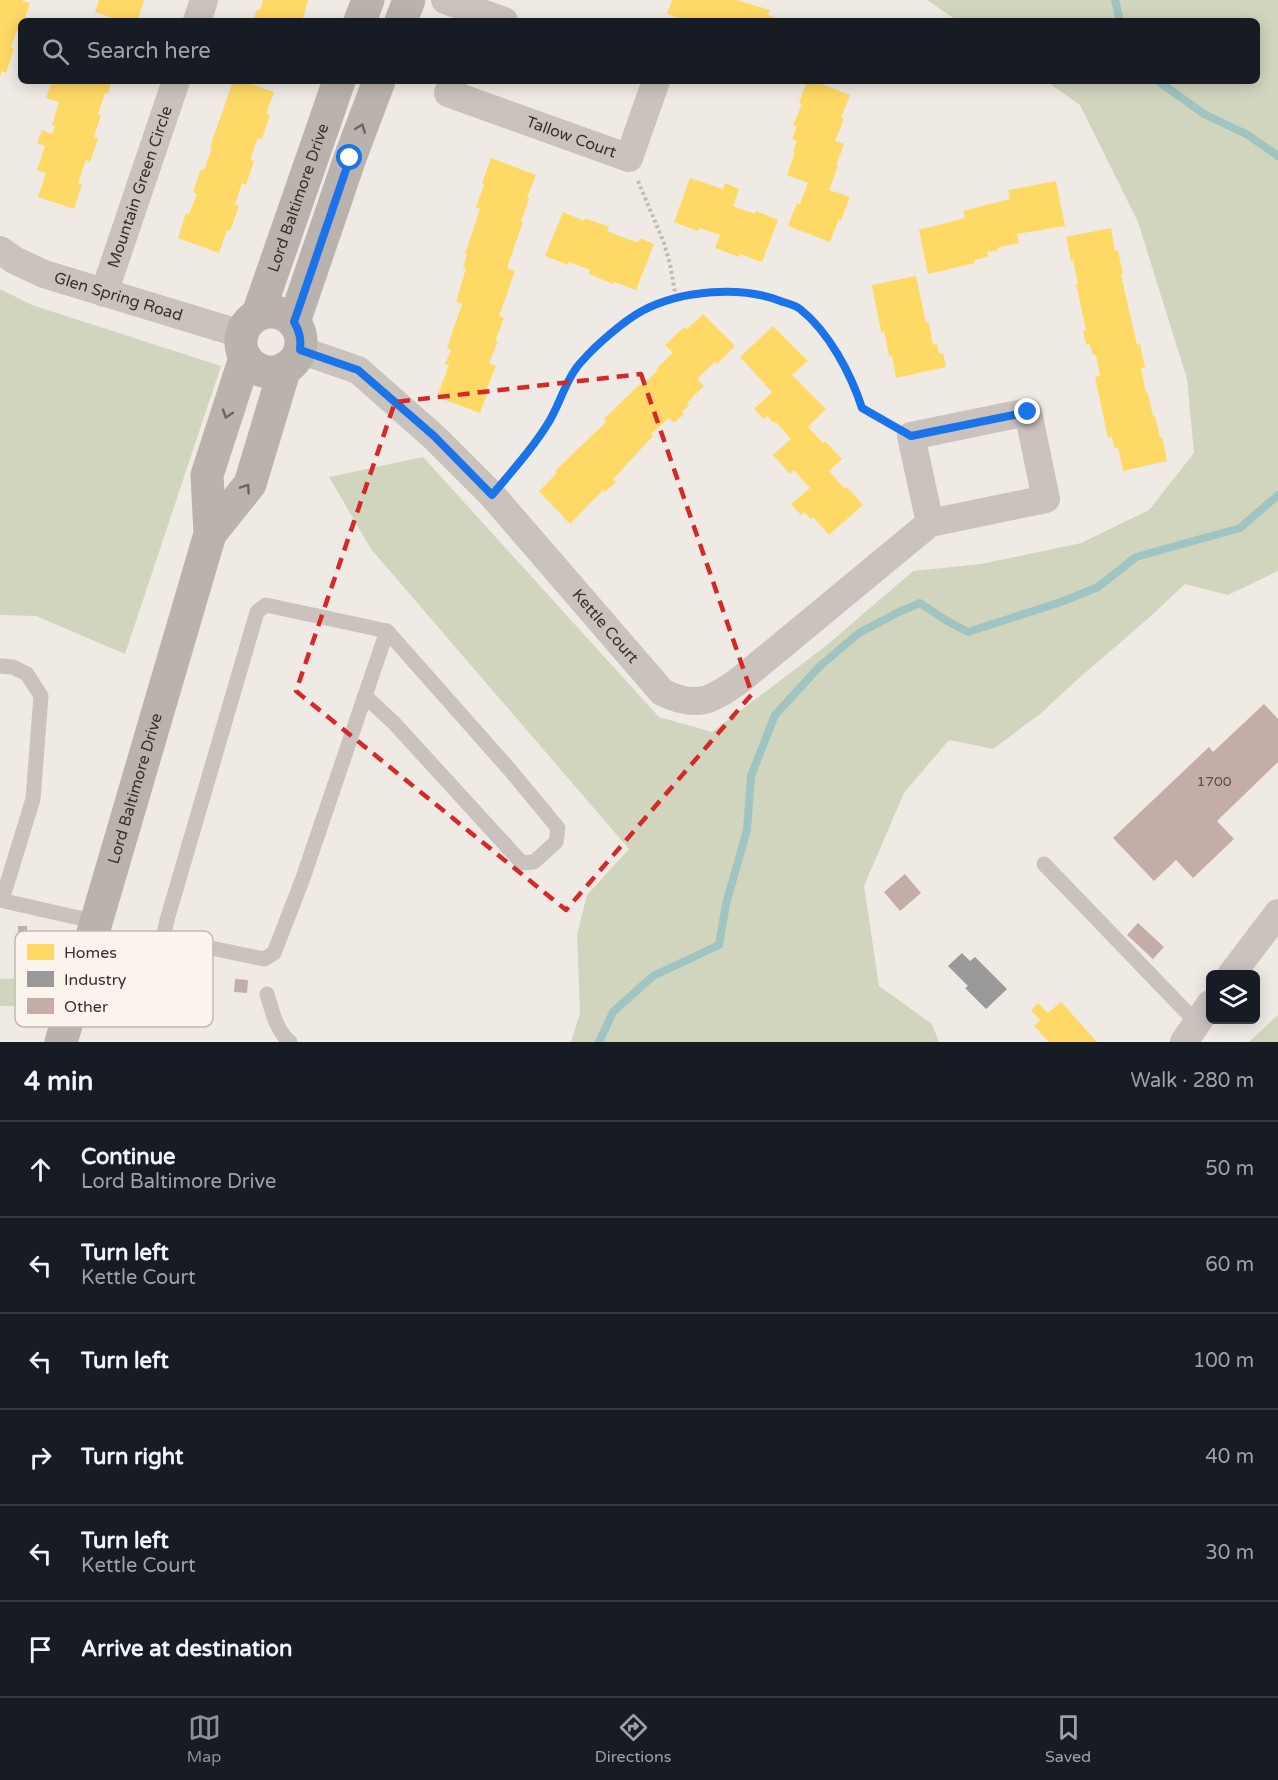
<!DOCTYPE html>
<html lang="en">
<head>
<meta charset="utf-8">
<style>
  body { margin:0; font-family:"Varela Round",sans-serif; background:#242831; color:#f1f3f6 }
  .controls { position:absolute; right:18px; bottom:18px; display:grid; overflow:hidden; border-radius:9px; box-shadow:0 3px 15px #0003 }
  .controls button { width:54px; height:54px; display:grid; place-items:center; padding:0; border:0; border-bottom:2px solid #363941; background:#171b24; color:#f1f3f6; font:30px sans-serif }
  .stop { position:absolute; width:18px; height:18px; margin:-14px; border:4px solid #1a73e8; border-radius:50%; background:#fff }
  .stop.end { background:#1a73e8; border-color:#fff; box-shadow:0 2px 6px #0008 }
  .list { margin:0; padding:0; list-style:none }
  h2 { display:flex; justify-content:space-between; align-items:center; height:78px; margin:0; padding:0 24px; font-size:26px }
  h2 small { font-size:20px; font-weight:400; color:#9ea1a6 }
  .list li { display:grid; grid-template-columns:39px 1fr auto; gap:18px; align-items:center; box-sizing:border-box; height:96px; padding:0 24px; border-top:2px solid #363941 }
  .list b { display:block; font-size:22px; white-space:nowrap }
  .list p { margin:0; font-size:20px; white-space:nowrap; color:#9ea1a6 }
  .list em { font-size:20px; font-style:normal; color:#9ea1a6 }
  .icon { flex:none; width:33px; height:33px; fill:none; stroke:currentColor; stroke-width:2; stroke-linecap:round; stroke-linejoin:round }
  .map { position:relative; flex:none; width:1278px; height:1042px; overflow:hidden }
  .search { position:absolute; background:#171b24; box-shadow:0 3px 15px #0003; left:18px; right:18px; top:18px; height:66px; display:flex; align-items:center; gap:15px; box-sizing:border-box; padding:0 21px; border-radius:9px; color:#9ea1a6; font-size:22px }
  .sheet { height:654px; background:#171b24 }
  nav { display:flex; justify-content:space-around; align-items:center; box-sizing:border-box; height:84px; border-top:2px solid #363941; background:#171b24; font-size:16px; color:#9ea1a6 }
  nav a { display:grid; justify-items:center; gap:3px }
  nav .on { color:#8c9099 }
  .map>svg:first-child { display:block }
</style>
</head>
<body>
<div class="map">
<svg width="1278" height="1042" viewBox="0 0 1278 1042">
  <rect width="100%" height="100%" fill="#f0eae4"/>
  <g fill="#d2d5be">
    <path d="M927,0H1278V571L1228,595L1185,584L1151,616L1079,678L1040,714L993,749L949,740L904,793L864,886L879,986L932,1024L939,1042H571L580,1013L577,934L587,895L629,849L371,549L329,477L423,457L659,717L712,732L827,645L913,571L981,564L1081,543L1149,510L1194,453L1187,379L1138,222L1080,105L1046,81H1257V21H958Z"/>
    <path d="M0,289L32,305L221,366L125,654L36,616L0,615Z"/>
    <path d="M21,978L25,1006H0V979Z"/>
    <path d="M1278,1015V1042H1249Z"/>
  </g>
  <g fill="#ffd966">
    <path d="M0,0H21L30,3L24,21H21V28L18,27L11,48L14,49L6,73L2,71L0,77Z"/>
    <path d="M99,0H142L144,1L137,21H122L95,12Z"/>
    <path d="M263,0H307L308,1L302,21H253L257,9L260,10Z"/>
    <path d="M672,0H736L770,10L768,15L783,21H688L667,14Z"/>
    <path d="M52,81L63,82L112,81L108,94L105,93L98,114L101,115L94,137L98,139L90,162L86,160L78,183L82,184L74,209L38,197L46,173L37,170L45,146L37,143L42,130L52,134L55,127L52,125L59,102L46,98Z"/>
    <path d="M233,81H243L274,92L266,114L270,115L262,139L258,138L250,160L254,161L246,185L242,183L235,205L239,206L230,231L227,230L219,253L178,238L186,213L189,214L197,194L193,192L201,169L204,170L212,148L210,147Z"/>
    <path d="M807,81H814L850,95L841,118L844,119L835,141L844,144L836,166H838L829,190L850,197L841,220L839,219L830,242L788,226L797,203L800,204L808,183L787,175L795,152L793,151L797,141L792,139L797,127L793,125L802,104L799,103Z"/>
    <path d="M491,158L536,175L527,198L529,199L521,221L523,222L507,268L515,271L499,316L504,318L495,341H498L489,363L496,366L487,388L489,389L480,413L437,397L449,365L445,364L451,350L447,348L462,304L456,302L466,268L463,267L467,255L465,254L480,209L476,207L484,185L482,183Z"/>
    <path d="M690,178L723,189L725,183L739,189L733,206L755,214L756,211L778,220L762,262L740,254L739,257L715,248L720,235L699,228L698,231L674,222Z"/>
    <path d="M1056,181L1065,226L1017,234L1019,243L997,248L998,250L987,252L988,257L974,260L975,263L928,274L919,230L965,218L963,211L1010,199L1008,190Z"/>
    <path d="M563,212L584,221L585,218L609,227L607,231L627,239L638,242L640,238L654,244L636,290L614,282L613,284L589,274L590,270L569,262L568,265L545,256Z"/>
    <path d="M1111,228L1115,251H1118L1123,274L1121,275L1137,345L1140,344L1145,368H1141L1146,393H1148L1153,416H1155L1160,438L1162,437L1167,461L1123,471L1118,447L1114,448L1112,437L1108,438L1095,377L1100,376L1096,355H1093L1090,344L1086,345L1083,331L1086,330L1076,284H1078L1073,260L1071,261L1066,237Z"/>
    <path d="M916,276L926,323H929L933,345L937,344L939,354L943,353L946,367L896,378L892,355L889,356L884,331L881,332L872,285Z"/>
    <path d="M703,314L735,346L717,364L715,362L697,379L704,386L687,403L689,405L682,412L684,414L674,423L669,418L651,434L653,436L613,479L616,482L605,492L603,490L570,524L539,491L557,473L555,471L606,422L604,419L640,384L642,386L658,370L657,368L673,353L665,345L684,327L687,329Z"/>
    <path d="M773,326L808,361L792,375L826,409L808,427L823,443L825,441L842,459L829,471L845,489L847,487L863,505L829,535L813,517L811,519L804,512L801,515L791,504L810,488L794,470L790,474L773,455L791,439L776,422L774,423L767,416L764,419L754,409L772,392L740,357Z"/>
    <path d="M1061,1002L1097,1042H1049L1034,1026L1040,1020L1031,1010L1038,1003L1048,1013Z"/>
  </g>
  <path fill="#999" d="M962,953L970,961L975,957L1007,989L986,1009L965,988L968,986L948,966Z"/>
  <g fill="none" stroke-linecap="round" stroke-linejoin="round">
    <g stroke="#a0c4c1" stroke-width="8">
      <path d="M1115,0L1120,21"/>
      <path d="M1158,81L1204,114L1248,135L1278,156"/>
      <path d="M599,1042L613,1012L653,976L719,945L726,904L747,830L751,776L775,715L820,666L859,633L899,612L920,603L947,621L968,632L1061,602L1098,587L1136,557L1240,528L1278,495"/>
    </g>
  </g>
  <g fill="#c4ada6">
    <path d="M1264,704L1278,719V762L1217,821L1234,839L1193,878L1176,860L1154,881L1113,838L1209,747L1213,752Z"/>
    <path d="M905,874L921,893L900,911L884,892Z"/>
    <path d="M1138,923L1164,947L1153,959L1127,935Z"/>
    <path d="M18,926H27L28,946H18Z"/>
    <path d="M235,979L248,980L247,993L234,992Z"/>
  </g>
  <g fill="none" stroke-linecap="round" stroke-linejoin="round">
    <g stroke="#c2bab5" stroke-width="4" stroke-dasharray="3 3" stroke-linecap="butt">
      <path d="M638,181L664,243L670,264L676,298"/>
      <path d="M508,476C523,457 540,439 551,417C561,399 568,377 581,361C587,354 595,349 602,342C613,332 627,320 641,312C673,293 721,289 757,295C770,297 788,300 800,309C827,329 851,376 862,408L890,424"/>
    </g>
    <g stroke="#c9c2bd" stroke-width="15">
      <path d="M0,666L13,667L27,674L41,696L33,799L2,900"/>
      <path d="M365,696L394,723L522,863L534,862L556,842L558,828L510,770L387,631"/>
      <path d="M1044,864L1197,1023"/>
      <path d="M0,900L97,922"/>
      <path d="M90,944L128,946L163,938L264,959L274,953L303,878L387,631L266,605L257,612L167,920L163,938"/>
      <path d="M267,994C272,1010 276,1031 290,1042"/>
    </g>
    <g stroke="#c9c2bd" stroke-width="28">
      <path d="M445,0L504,21"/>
      <path d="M197,21L204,0"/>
      <path id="s1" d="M453,81L448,93L629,158L656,81"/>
      <path id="s2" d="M0,250L14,260L44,274L241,334"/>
      <path id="s3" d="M104,293L176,81"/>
      <path id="s4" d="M300,350L358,370L434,437L492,495L662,692C696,709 711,701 740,680L930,523L1046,499L1028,412L911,436L930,523"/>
      <path d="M1231,975L1278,913"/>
      <path d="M1184,1042L1210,1004"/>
    </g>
    <g stroke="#bab2ad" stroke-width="33">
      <path d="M360,21L368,0"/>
      <path d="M401,21L409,0"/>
      <circle cx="271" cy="342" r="30"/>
      <path id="s5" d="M258,314L339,81"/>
      <path d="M294,322L350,158L379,81"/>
      <path d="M210,534L250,484L285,368"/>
      <path id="s6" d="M61,1042L210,534L207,475L245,358"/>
    </g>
  </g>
  <defs><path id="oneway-chevron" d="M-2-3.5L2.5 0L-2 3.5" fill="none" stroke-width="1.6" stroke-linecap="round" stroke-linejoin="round" transform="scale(1.5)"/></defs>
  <g stroke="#6e635f">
    <use href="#oneway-chevron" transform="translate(361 128) rotate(-69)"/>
    <use href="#oneway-chevron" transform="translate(227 414) rotate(108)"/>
    <use href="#oneway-chevron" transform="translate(246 488) rotate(-56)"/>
  </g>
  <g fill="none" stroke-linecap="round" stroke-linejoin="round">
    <path stroke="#1a73e8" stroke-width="8" d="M350,158L294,322C300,332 301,339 300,350L358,370L434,436L492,495C512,471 534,447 550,420C561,401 567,376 583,360C596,345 625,320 642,311C681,290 742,285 783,302C789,304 795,305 800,309C829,332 851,374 862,408L911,436L1028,412"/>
  </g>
  <path fill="none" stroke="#d62828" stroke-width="4.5" stroke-dasharray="12 8" stroke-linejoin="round" d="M641,374L752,694L566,910L296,691L395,402Z"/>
  <g text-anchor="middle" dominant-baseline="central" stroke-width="6" stroke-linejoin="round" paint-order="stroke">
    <g font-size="14" fill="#5d4e4a">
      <text x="1214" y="781">1700</text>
    </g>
    <g font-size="16" fill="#3b2f2b" stroke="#fbf4ed">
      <text stroke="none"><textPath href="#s1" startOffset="144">Tallow Court</textPath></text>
      <text stroke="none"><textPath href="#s3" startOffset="112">Mountain Green Circle</textPath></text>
      <text stroke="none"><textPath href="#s5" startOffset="123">Lord Baltimore Drive</textPath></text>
      <text stroke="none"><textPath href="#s2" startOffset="128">Glen Spring Road</textPath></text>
      <text stroke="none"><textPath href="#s4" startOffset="418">Kettle Court</textPath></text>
      <text stroke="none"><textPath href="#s6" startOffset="264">Lord Baltimore Drive</textPath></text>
    </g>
  </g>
  <rect x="15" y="931" width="198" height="96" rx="9" fill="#fbf4ed" stroke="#c1b9b3" stroke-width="1.5"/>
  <rect x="27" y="944" width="27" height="16" fill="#ffd966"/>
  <rect x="27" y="971" width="27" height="16" fill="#999"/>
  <rect x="27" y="998" width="27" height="16" fill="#c4ada6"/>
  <g font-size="16" fill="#3b2f2b">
    <text x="64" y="958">Homes</text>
    <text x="64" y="985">Industry</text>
    <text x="64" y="1012">Other</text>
  </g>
</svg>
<div class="controls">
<button><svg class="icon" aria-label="layers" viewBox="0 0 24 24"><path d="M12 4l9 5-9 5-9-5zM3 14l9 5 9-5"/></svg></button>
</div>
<div class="stop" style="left:350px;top:158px"></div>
<div class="stop end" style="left:1028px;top:412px"></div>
<div class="search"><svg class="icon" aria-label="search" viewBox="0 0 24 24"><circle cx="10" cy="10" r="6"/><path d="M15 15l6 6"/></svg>Search here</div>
</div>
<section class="sheet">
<h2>4 min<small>Walk · 280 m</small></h2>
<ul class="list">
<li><svg class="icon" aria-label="ahead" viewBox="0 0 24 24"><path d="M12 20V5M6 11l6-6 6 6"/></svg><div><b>Continue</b><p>Lord Baltimore Drive</p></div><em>50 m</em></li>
<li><svg class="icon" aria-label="left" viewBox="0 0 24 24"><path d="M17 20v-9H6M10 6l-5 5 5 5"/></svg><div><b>Turn left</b><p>Kettle Court</p></div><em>60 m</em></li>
<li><svg class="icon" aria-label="left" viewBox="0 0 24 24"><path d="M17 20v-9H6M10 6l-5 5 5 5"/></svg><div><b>Turn left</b></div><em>100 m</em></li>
<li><svg class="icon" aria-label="right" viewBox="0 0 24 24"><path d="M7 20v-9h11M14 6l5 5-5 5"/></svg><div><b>Turn right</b></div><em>40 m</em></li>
<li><svg class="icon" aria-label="left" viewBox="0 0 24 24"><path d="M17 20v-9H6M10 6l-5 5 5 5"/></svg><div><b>Turn left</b><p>Kettle Court</p></div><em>30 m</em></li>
<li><svg class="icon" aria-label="arrive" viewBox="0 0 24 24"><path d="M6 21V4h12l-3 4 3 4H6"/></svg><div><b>Arrive at destination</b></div></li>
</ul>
</section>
<nav>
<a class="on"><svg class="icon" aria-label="map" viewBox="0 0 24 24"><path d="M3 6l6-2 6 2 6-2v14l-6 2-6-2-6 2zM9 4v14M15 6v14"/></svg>Map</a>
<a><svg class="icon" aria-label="directions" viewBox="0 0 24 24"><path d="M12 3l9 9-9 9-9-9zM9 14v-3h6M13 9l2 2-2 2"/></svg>Directions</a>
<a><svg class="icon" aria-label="saved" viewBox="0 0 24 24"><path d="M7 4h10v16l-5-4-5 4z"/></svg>Saved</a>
</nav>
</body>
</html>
